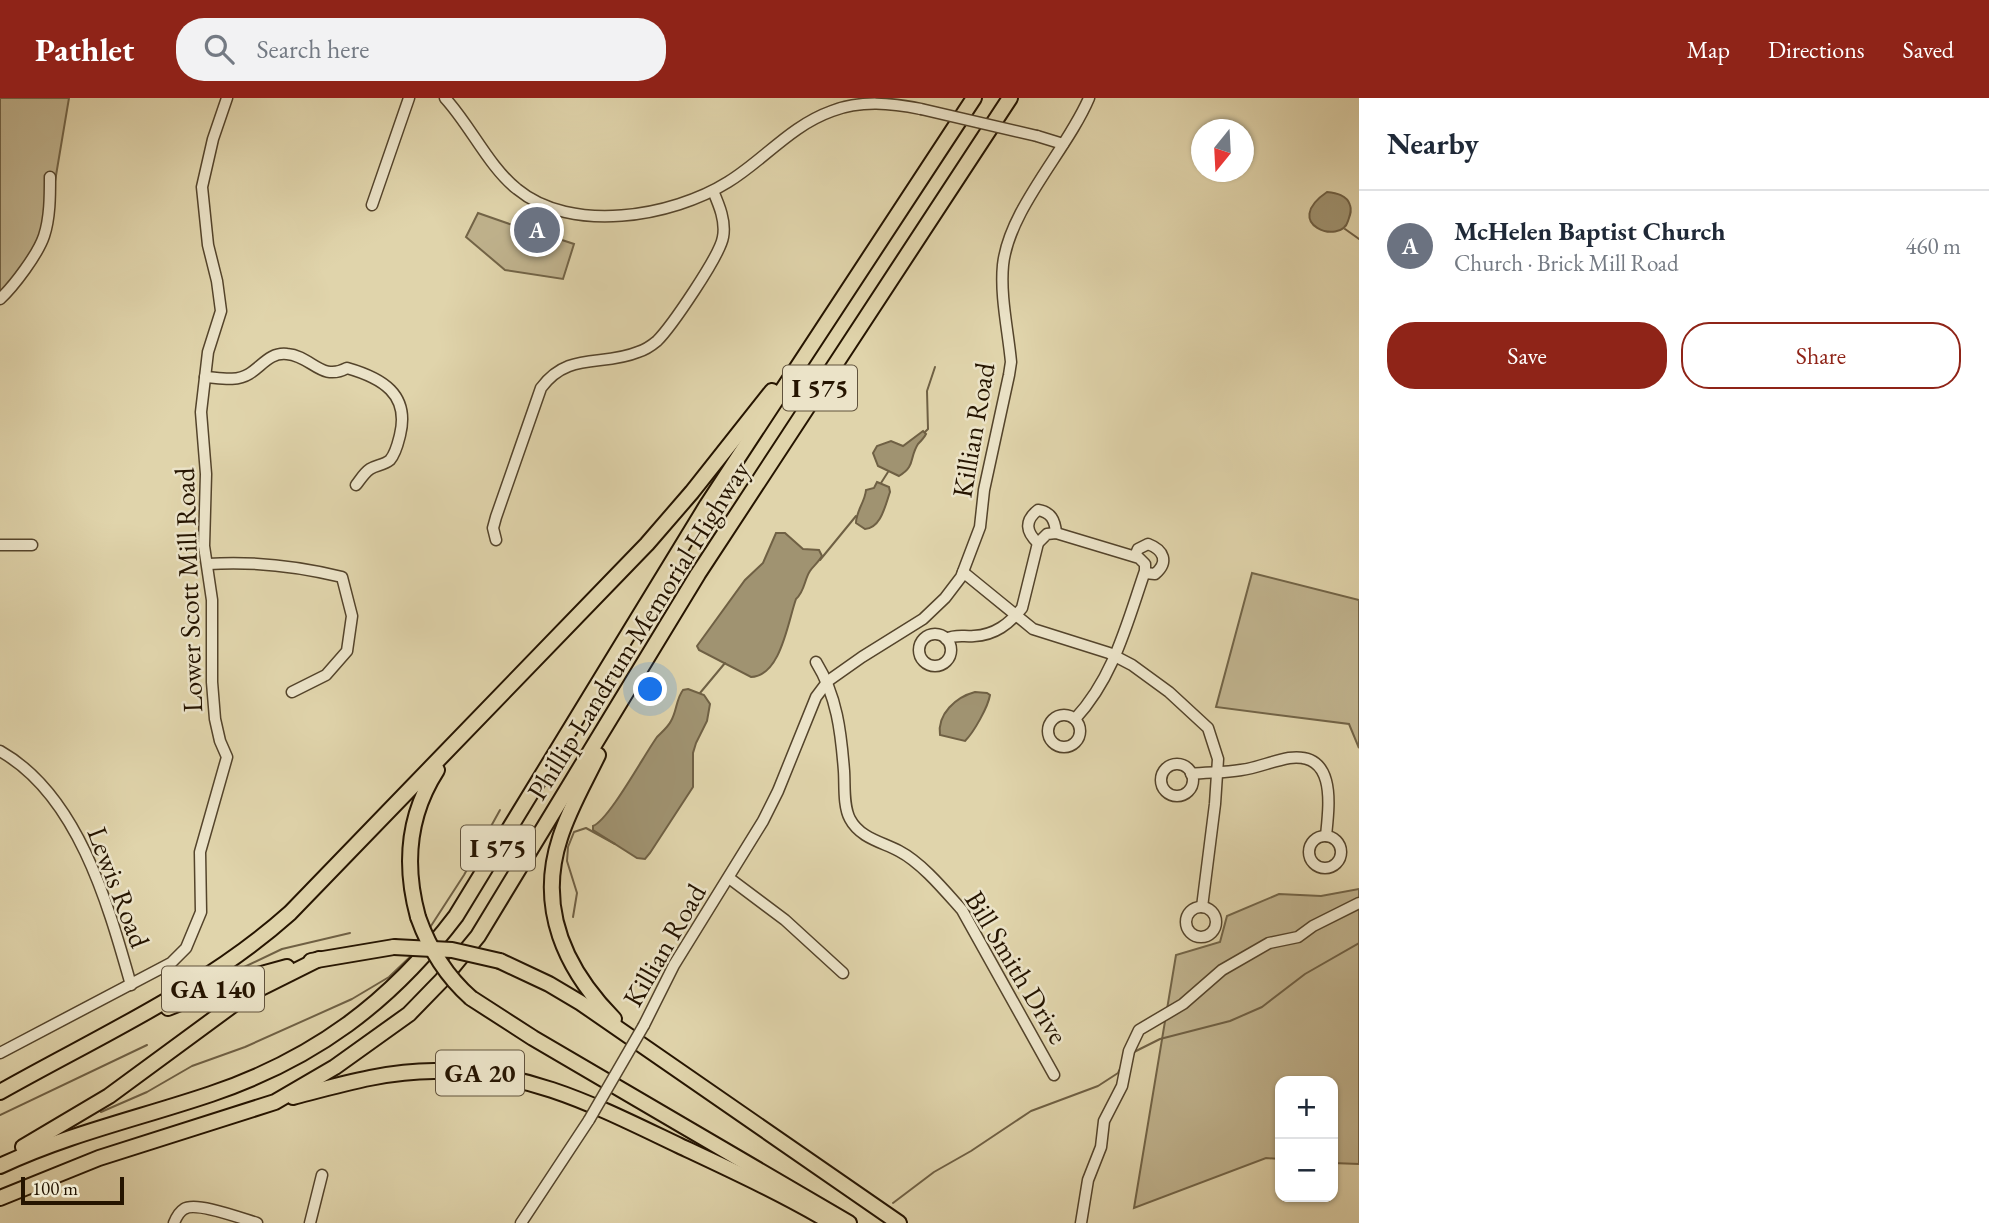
<!DOCTYPE html>
<html lang="en">
<head>
<meta charset="utf-8">
<style>
  body { margin:0; font-family:"EB Garamond",serif; background:#f2f2f3; color:#1f2937 }
  .controls { position:absolute; right:21px; bottom:21px; display:grid; overflow:hidden; border-radius:14px; box-shadow:0 2px 5px #0004 }
  .controls button { width:63px; height:63px; display:grid; place-items:center; padding:0; border:0; border-bottom:2px solid #e0e1e3; background:#fff; color:#1f2937; font:35px sans-serif }
  .compass { position:absolute; left:1191px; top:21px; width:63px; height:63px; border-radius:50%; background:#fff; box-shadow:0 2px 5px #0004; rotate:198deg }
  .scale { position:absolute; left:21px; bottom:18px; width:103px; box-sizing:border-box; padding-left:7px; border:4px solid #251400; border-top:0; font-size:19px; line-height:24px; white-space:nowrap; color:#251400; -webkit-text-stroke:5px #ebe3c8; paint-order:stroke }
  .you { position:absolute; left:651px; top:592px; width:24px; height:24px; margin:-18px; border:5px solid #fff; border-radius:50%; background:#1a73e8; box-shadow:0 0 0 10px #1a73e833 }
  .badge { display:grid; place-items:center; width:46px; height:46px; border-radius:50%; background:#8f2418; color:#fff; font-size:23px; font-weight:700 }
  .pin { position:absolute; translate:-50% -50%; border:4px solid #fff; box-shadow:0 2px 7px #0006 }
  .list { margin:0; padding:0; list-style:none }
  h2 { display:flex; justify-content:space-between; align-items:center; height:91px; margin:0; padding:0 28px; font-size:30px }
  h2 small { font-size:23px; font-weight:400; color:#747a83 }
  .list li { display:grid; grid-template-columns:46px 1fr auto; gap:21px; align-items:center; box-sizing:border-box; height:112px; padding:0 28px; border-top:2px solid #e0e1e3 }
  .list b { display:block; font-size:26px; white-space:nowrap }
  .list p { margin:0; font-size:23px; white-space:nowrap; color:#747a83 }
  .list em { font-size:23px; font-style:normal; color:#747a83 }
  .actions { display:flex; gap:14px; padding:21px 28px }
  .actions a { flex:1; padding:16px 0; border:2px solid #8f2418; border-radius:28px; text-align:center; font-size:24px; color:#8f2418 }
  .actions .main { background:#8f2418; color:#fff }
  .icon { flex:none; width:38px; height:38px; fill:none; stroke:currentColor; stroke-width:2; stroke-linecap:round; stroke-linejoin:round }
  .map { position:relative; flex:none; width:1359px; height:1125px; overflow:hidden }
  header { display:flex; align-items:center; gap:42px; box-sizing:border-box; height:98px; padding:0 35px; background:#8f2418; color:#fff }
  header strong { font-size:33px }
  nav { display:flex; gap:38px; margin-inline-start:auto; font-size:24px }
  .search { width:490px; height:63px; background:#f2f2f3; display:flex; align-items:center; gap:18px; box-sizing:border-box; padding:0 24px; border-radius:28px; color:#747a83; font-size:26px }
  main { display:flex }
  aside { flex:1; background:#fff }
  .map>svg:first-child { display:block }
</style>
</head>
<body>
<header>
<strong>Pathlet</strong>
<div class="search"><svg class="icon" aria-label="search" viewBox="0 0 24 24"><circle cx="10" cy="10" r="6"/><path d="M15 15l6 6"/></svg>Search here</div>
<nav><a>Map</a><a>Directions</a><a>Saved</a></nav>
</header>
<main>
<div class="map">
<svg width="1359" height="1125" viewBox="0 0 1359 1125">
  <rect width="100%" height="100%" fill="#e0d4ab"/>
  <filter id="stains"><feTurbulence type="fractalNoise" baseFrequency=".00286" numOctaves="4"/><feColorMatrix values="0 0 0 0 .2 0 0 0 0 .09 0 0 0 0 .02 0 0 0 .5 -.17"/></filter>
  <radialGradient id="worn" r=".72"><stop offset=".6" stop-color="#630" stop-opacity="0"/><stop offset="1" stop-color="#630" stop-opacity=".3"/></radialGradient>
  <g fill="#c0b38e" stroke="#726447" stroke-width="2">
    <path d="M0,0H69L47,131L0,200Z"/>
    <path d="M478,115L524,131L523,137L547,148L550,138L574,146L563,181L505,172L466,139Z"/>
    <path d="M1252,475L1359,502V650L1349,626L1216,609Z"/>
    <path d="M1359,791V1066L1333,1065V983H1280V1061L1266,1060L1134,1110L1176,857L1220,844L1227,818L1279,796L1321,798Z"/>
  </g>
  <g fill="#a09371" stroke="#6f6044" stroke-width="2">
    <path d="M1327,94C1336,95 1347,97 1350,107C1352,113 1350,117 1348,123C1341,148 1280,126 1327,94Z"/>
    <path d="M923,333L926,336C924,340 921,343 918,346C909,360 916,368 899,378L878,368L873,355L877,348L891,343L903,348Z"/>
    <path d="M877,384L889,389L890,394C885,408 881,430 865,431L856,425C856,413 865,404 866,392L874,390Z"/>
    <path d="M776,435H785L803,451L819,452L822,458C818,465 814,467 810,473C804,482 805,493 796,501C788,523 781,578 751,579L699,552L697,548L745,482L763,465Z"/>
    <path d="M688,591L704,597L710,606L707,623L696,645L693,655V689L650,755L645,761L637,760L593,732V728C609,722 644,657 657,639C662,634 668,629 671,623C677,613 676,601 683,592Z"/>
    <path d="M975,594L987,595L990,597C988,609 974,634 965,643L940,637C937,616 956,599 975,594Z"/>
  </g>
  <g fill="none" stroke-linecap="round" stroke-linejoin="round">
    <g stroke="#6f6044" stroke-width="2">
      <path d="M1345,131L1359,141"/>
      <path d="M925,334L928,331L927,293L935,269"/>
      <path d="M881,385L888,374"/>
      <path d="M820,462L856,418"/>
      <path d="M700,595L725,565"/>
      <path d="M573,819L577,795L567,763L568,749L574,734L586,730L615,746"/>
      <path d="M429,831L464,777L500,712"/>
      <path d="M223,879L282,851L350,835"/>
      <path d="M1134,954L1160,941L1230,923L1262,909L1305,876L1359,845"/>
      <path d="M101,1014L147,994L192,968L245,949L352,901L389,879L413,856"/>
      <path d="M0,1017L147,947"/>
      <path d="M893,1105L934,1074L971,1053L1031,1013L1098,988L1118,975L1121,969"/>
    </g>
    <defs>
      <g id="minor">
        <path d="M445,0C470,27 489,69 517,91C571,136 672,119 728,84C764,62 790,28 832,13C861,2 891,5 921,11"/>
        <path d="M1037,38L1063,46"/>
        <path d="M372,107L409,0"/>
        <path d="M0,201C14,188 38,156 44,138C50,120 50,98 50,79"/>
        <path d="M205,279C220,280 236,284 249,276C262,268 270,254 287,256C312,258 321,284 347,270C382,280 410,296 400,337C398,345 396,355 390,362C384,367 376,367 370,371C364,375 360,382 356,387"/>
        <path d="M496,442L493,430L496,419L541,290C568,253 602,269 638,254C645,252 651,248 657,243C671,229 720,158 723,139C726,123 719,107 713,93"/>
        <path d="M1038,445C1026,434 1024,423 1038,412C1051,414 1055,422 1056,435"/>
        <path d="M0,447H32"/>
        <path d="M1135,458L1138,451L1148,446C1164,452 1169,464 1155,476L1145,475"/>
        <path d="M208,466C253,463 297,468 342,479L352,518L347,553L326,577L292,594"/>
        <path d="M963,474L1033,531L1109,555L1132,567L1169,594L1208,630L1218,661L1215,706L1202,809"/>
        <circle cx="935" cy="552" r="16"/>
        <path d="M946,541C956,536 964,539 974,538C995,537 1009,526 1022,510L1038,445L1047,436L1056,435L1139,460L1145,466V473C1127,525 1114,579 1075,621"/>
        <path d="M816,564C837,598 841,634 844,673C845,687 843,708 850,721C860,740 882,744 899,753C922,765 945,793 962,812L1054,977"/>
        <circle cx="1064" cy="633" r="16"/>
        <path d="M0,653C78,697 108,806 131,887"/>
        <circle cx="1177" cy="682" r="16"/>
        <path d="M1191,676C1208,674 1224,675 1241,672C1257,670 1272,663 1289,660C1337,654 1329,707 1326,738"/>
        <circle cx="1325" cy="754" r="16"/>
        <path d="M729,780L785,822L843,875"/>
        <circle cx="1201" cy="824" r="15"/>
        <path d="M644,927L674,867L763,723L778,693L816,599L828,583L862,559L923,521L945,500L961,479L980,429L984,392L1009,277L1011,264C1008,232 1000,198 1003,167C1009,111 1067,52 1089,0"/>
        <path d="M0,955L171,865L186,850L201,814L200,754L227,659L220,643L215,621L212,584V502L204,448L206,376L201,314L208,254L221,213L217,183L208,147L202,89L213,41L227,0"/>
        <path d="M174,1125C176,1120 179,1114 184,1111C196,1103 243,1121 257,1125"/>
        <path d="M310,1125L322,1077"/>
        <path d="M521,1125L589,1022"/>
        <path d="M1081,1125L1088,1082L1101,1049L1104,1023L1122,988L1129,953L1139,932L1183,906L1222,872L1269,845L1298,839L1313,828L1359,805"/>
      </g>
      <g id="highway">
        <path d="M598,657C585,684 569,711 560,740C537,810 565,871 614,921"/>
        <path d="M418,819C404,768 408,717 437,672"/>
        <path d="M311,863L394,849"/>
        <path d="M500,863L549,886L581,905L899,1125"/>
        <path d="M471,900L533,940L849,1125"/>
        <path d="M168,910L236,883L287,869"/>
        <path d="M0,994C99,938 205,891 290,815L647,446L692,394L772,293"/>
        <path d="M293,999C339,987 385,973 434,973C527,971 598,1009 680,1048C731,1072 783,1096 832,1125"/>
        <path d="M23,1049L109,998L245,898L319,861"/>
        <path d="M0,1068C68,1036 140,1020 211,996C314,961 390,905 456,818L707,407L974,0"/>
        <path d="M0,1100L99,1060L275,1004L335,969L409,916L442,882L478,838L698,476L1010,0"/>
      </g>
    </defs>
    <use href="#minor" stroke="#54442b" stroke-width="13"/>
    <use href="#highway" stroke="#251400" stroke-width="18"/>
    <use href="#minor" stroke="#ebe3c8" stroke-width="10"/>
    <use href="#highway" stroke="#e0d4ab" stroke-width="14"/>
    <defs>
      <g id="minor-bridge">
        <path d="M921,11L1037,38"/>
        <path d="M589,1022L644,927"/>
      </g>
      <g id="highway-bridge">
        <path d="M418,819C429,850 446,878 471,900"/>
        <path d="M394,849L452,852L500,863"/>
      </g>
    </defs>
    <use href="#minor-bridge" stroke="#54442b" stroke-width="13" stroke-linecap="butt"/>
    <use href="#highway-bridge" stroke="#251400" stroke-width="18" stroke-linecap="butt"/>
    <use href="#minor-bridge" stroke="#ebe3c8" stroke-width="10"/>
    <use href="#highway-bridge" stroke="#e0d4ab" stroke-width="14"/>
  </g>
  <g text-anchor="middle" dominant-baseline="central" stroke-width="5" stroke-linejoin="round" paint-order="stroke">
    <g fill="#ebe3c8" stroke="#60523c" stroke-width="2">
      <rect x="783" y="267.5" width="74" height="45" rx="5"/>
      <rect x="461" y="727.5" width="74" height="45" rx="5"/>
      <rect x="162" y="868.5" width="102" height="45" rx="5"/>
      <rect x="436" y="952.5" width="88" height="45" rx="5"/>
    </g>
    <g font-size="26" font-weight="bold" fill="#251400">
      <text x="820" y="290">I 575</text>
      <text x="498" y="750">I 575</text>
      <text x="213" y="891">GA 140</text>
      <text x="480" y="975">GA 20</text>
    </g>
    <g font-size="28" fill="#251400" stroke="#ebe3c8">
      <text transform="translate(973 332) rotate(-80)">Killian Road</text>
      <text transform="translate(188 492) rotate(-92)">Lower Scott Mill Road</text>
      <text transform="translate(638 532) rotate(-58)">Phillip Landrum Memorial Highway</text>
      <text transform="translate(119 789) rotate(69)">Lewis Road</text>
      <text transform="translate(664 847) rotate(-60)">Killian Road</text>
      <text transform="translate(1017 869) rotate(59)">Bill Smith Drive</text>
    </g>
  </g>
  <rect width="100%" height="100%" filter="url(#stains)"/>
  <rect width="100%" height="100%" fill="url(#worn)"/>
</svg>
<div class="controls">
<button>+</button>
<button>−</button>
</div>
<svg class="compass" viewBox="-18 -18 36 36"><path d="M0-13l5 13h-10z" fill="#e53935"/><path d="M0 13l5-13h-10z" fill="#747a83"/></svg>
<div class="scale">100 m</div>
<div class="you"></div>
<div class="pin badge" style="left:537px;top:132px;background:#6b7280">A</div>
</div>
<aside>
<h2>Nearby<small></small></h2>
<ul class="list">
<li><span class="badge" style="background:#6b7280">A</span><div><b>McHelen Baptist Church</b><p>Church · Brick Mill Road</p></div><em>460 m</em></li>
</ul>
<div class="actions"><a class="main">Save</a><a>Share</a></div>
</aside>
</main>
</body>
</html>
